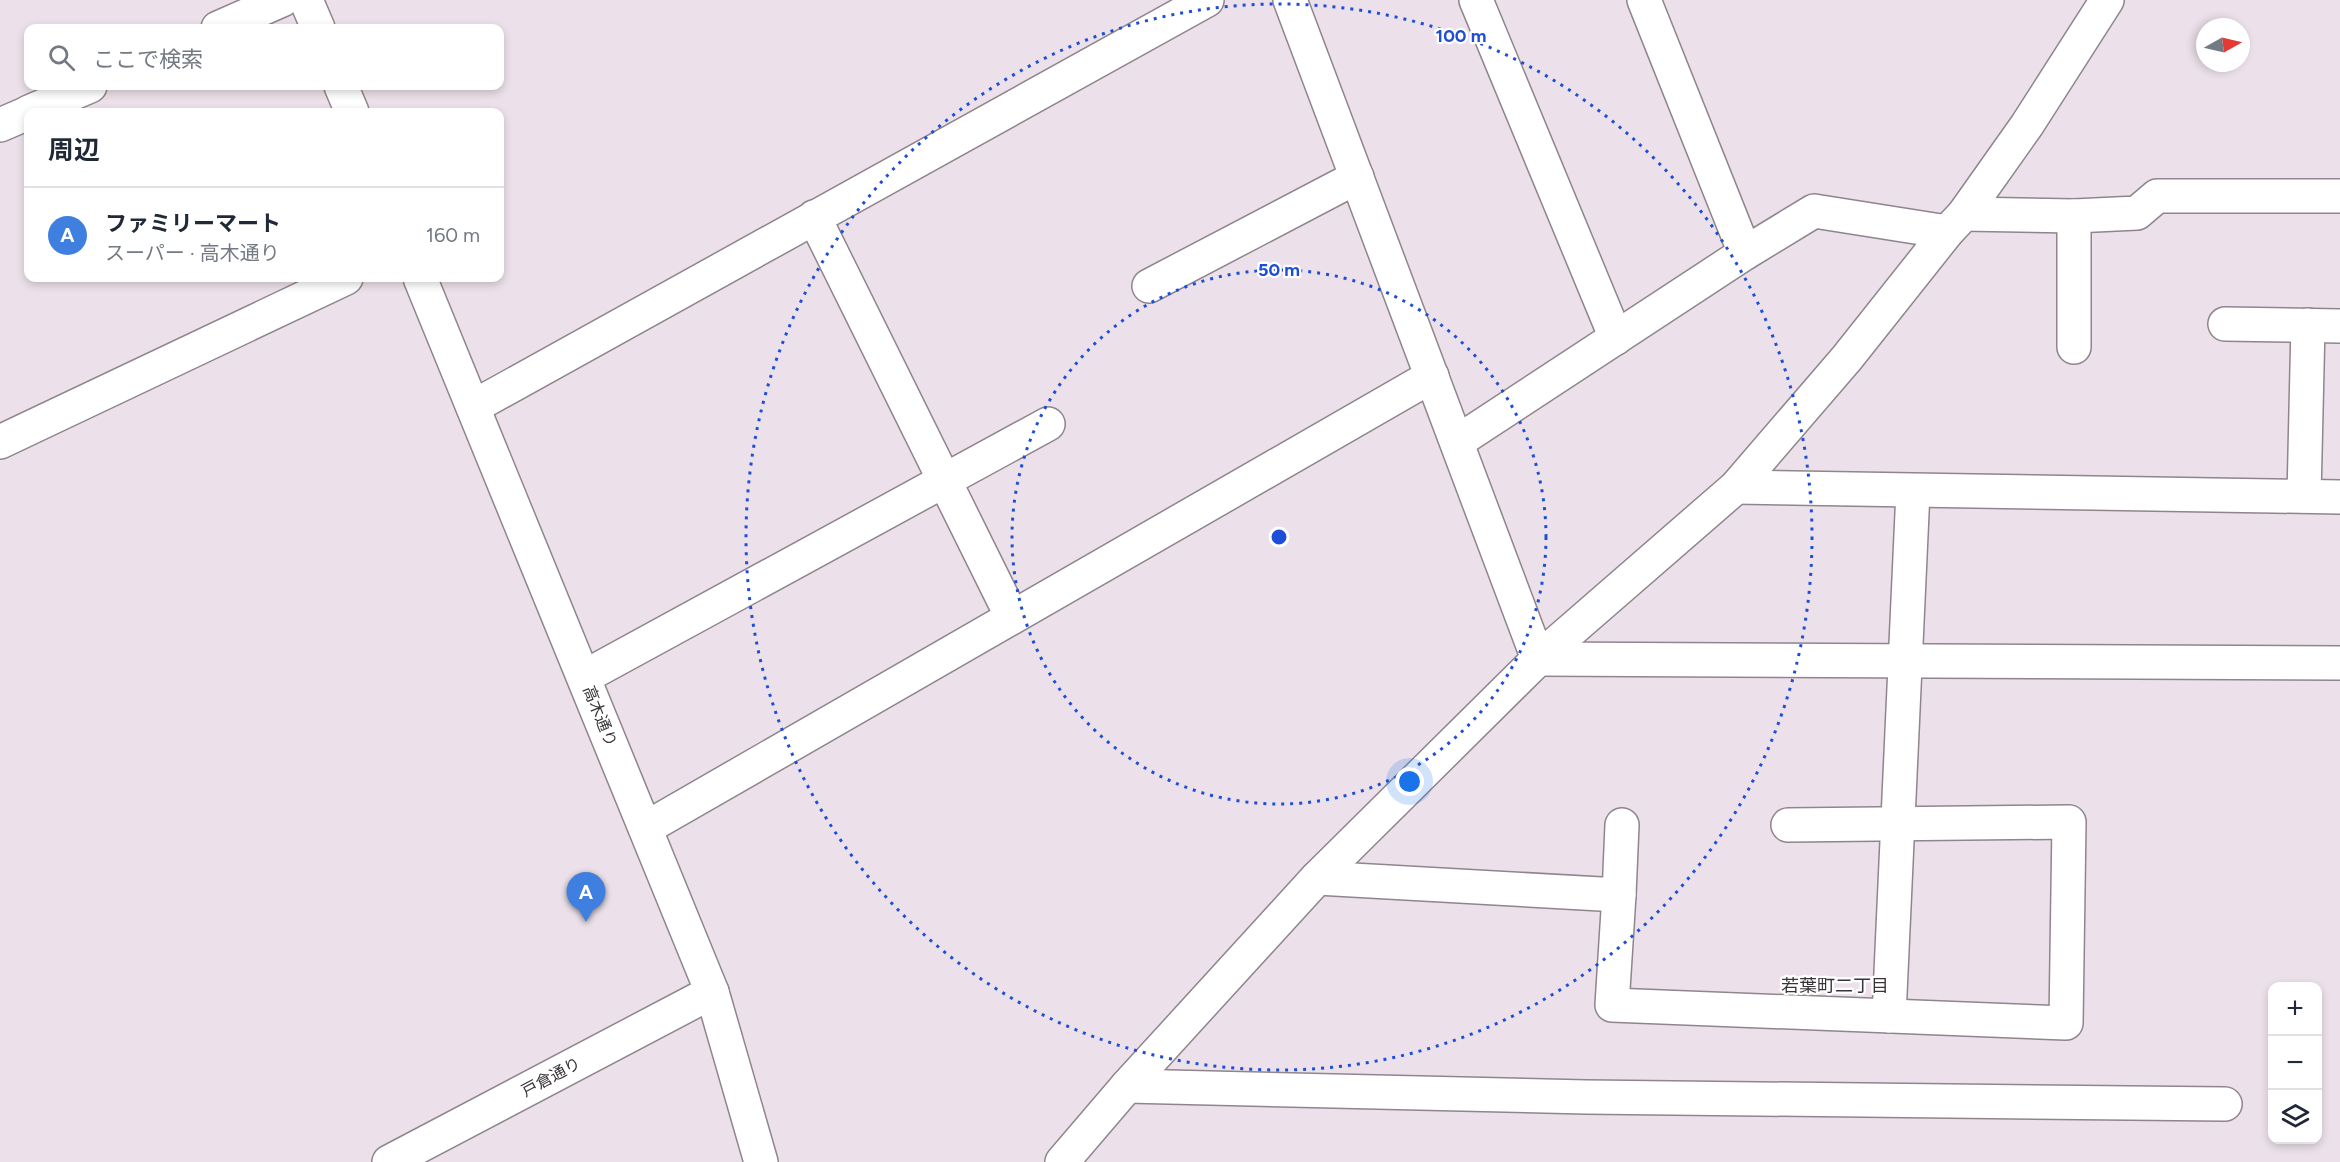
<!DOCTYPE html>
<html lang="ja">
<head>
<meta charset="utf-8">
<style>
  body { margin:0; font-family:Figtree,"Noto Sans JP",sans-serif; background:#f6f6f7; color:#1f2937 }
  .controls { position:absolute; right:18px; bottom:18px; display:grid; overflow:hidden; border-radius:12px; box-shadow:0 3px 9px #0003 }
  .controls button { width:54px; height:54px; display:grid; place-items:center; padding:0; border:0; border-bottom:2px solid #e0e1e3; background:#fff; color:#1f2937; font:30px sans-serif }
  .compass { position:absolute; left:2196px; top:18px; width:54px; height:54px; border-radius:50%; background:#fff; box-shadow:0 3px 9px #0003; rotate:82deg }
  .you { position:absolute; left:1410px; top:782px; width:21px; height:21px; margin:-15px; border:4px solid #fff; border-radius:50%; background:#1a73e8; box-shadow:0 0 0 9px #1a73e833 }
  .badge { display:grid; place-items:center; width:39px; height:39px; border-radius:50%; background:#4d6007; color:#fff; font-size:20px; font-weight:700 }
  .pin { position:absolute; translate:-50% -50px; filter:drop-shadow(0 2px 3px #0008) }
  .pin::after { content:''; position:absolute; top:32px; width:21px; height:18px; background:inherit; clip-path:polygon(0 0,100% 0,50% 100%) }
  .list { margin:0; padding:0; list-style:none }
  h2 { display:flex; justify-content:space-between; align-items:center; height:78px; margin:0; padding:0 24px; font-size:26px }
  h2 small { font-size:20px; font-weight:400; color:#747a83 }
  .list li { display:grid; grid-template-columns:39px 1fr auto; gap:18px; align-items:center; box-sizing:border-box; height:96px; padding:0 24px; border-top:2px solid #e0e1e3 }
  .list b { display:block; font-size:22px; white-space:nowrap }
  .list p { margin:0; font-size:20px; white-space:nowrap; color:#747a83 }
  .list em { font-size:20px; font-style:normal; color:#747a83 }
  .icon { flex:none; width:33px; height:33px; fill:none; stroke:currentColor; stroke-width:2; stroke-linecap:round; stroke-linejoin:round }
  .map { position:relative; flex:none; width:2340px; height:1162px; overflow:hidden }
  .search { position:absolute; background:#fff; box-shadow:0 3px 9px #0003; left:24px; top:24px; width:480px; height:66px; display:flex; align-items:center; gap:15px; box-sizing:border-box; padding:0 21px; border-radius:12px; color:#747a83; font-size:22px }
  .panel { position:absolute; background:#fff; box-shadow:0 3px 9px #0003; left:24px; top:108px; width:480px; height:174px; border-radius:12px }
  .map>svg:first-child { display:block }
</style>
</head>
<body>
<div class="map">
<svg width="2340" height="1162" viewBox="0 0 2340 1162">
  <rect width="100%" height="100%" fill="#ece1ea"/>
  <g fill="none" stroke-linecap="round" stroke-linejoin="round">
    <defs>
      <g id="minor">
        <path d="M306,0L318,28"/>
        <path d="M1290,0L1538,659"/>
        <path d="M1476,0L1616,338"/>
        <path d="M1644,0L1745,253"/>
        <path d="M218,28L282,0"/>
        <path d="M341,86L352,112"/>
        <path d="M29,112L90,86"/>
        <path d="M0,125L28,113"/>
        <path d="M1964,214L2074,216L2137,213L2157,196H2340"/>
        <path d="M2074,216V347"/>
        <path d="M814,217L1012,617"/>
        <path d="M420,278L712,992L761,1162"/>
        <path d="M1149,286L1357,177"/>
        <path d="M2225,324L2340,326"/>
        <path d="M473,407L1207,0"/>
        <path d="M0,442L346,278"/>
        <path d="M1457,442L1745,253L1814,211L1947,232"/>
        <path d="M1736,487L2340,497"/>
        <path d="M2304,496L2308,325"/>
        <path d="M1538,659L2340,663"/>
        <path d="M584,677L1048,424"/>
        <path d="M1622,825L1619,895L1612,1005L2066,1023L2069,822L1788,825"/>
        <path d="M646,828L1432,376"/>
        <path d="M1317,878L1619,895"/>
        <path d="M1889,1016L1913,491"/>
        <path d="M1127,1086L1586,1097L2225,1104"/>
        <path d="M389,1162L712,992"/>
        <path d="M1062,1162L1127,1086L1317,878L1538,659L1736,487L1847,358L1947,232L1964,214L2027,125L2107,0"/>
      </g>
    </defs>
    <use href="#minor" stroke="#8f858d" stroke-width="36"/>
    <use href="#minor" stroke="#fff" stroke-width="33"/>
  </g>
  <g fill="none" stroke="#1d4ed8" stroke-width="3" stroke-dasharray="3 6">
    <circle cx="1279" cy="537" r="267"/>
    <circle cx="1279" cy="537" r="533"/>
  </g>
  <g text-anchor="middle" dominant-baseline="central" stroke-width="4.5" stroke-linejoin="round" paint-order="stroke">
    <g font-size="16" fill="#383438" stroke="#fff">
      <text transform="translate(600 716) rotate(68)">高木通り</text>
      <text transform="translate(551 1077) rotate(-28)">戸倉通り</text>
    </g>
    <g font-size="18" fill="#383438" stroke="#fff">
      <text x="1835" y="986">若葉町二丁目</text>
    </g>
  </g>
  <circle cx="1279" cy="537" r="9" fill="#1d4ed8" stroke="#fff" stroke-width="3"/>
  <g font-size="18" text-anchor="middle" font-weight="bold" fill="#1d4ed8" stroke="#fff" stroke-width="4.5" stroke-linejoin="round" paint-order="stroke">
    <text x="1461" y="42">100 m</text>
    <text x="1279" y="276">50 m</text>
  </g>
</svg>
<div class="controls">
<button>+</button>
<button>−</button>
<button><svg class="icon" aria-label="layers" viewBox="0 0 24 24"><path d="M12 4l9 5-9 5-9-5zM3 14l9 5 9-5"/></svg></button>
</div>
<svg class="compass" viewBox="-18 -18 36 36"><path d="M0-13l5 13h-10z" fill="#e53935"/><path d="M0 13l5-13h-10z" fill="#747a83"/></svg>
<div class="you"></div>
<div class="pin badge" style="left:586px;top:922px;background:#3f7fe0">A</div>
<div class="search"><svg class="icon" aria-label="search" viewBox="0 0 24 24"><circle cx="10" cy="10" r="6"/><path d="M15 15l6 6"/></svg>ここで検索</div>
<section class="panel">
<h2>周辺<small></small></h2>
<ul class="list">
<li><span class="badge" style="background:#3f7fe0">A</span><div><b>ファミリーマート</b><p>スーパー · 高木通り</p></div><em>160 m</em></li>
</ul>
</section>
</div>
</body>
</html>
